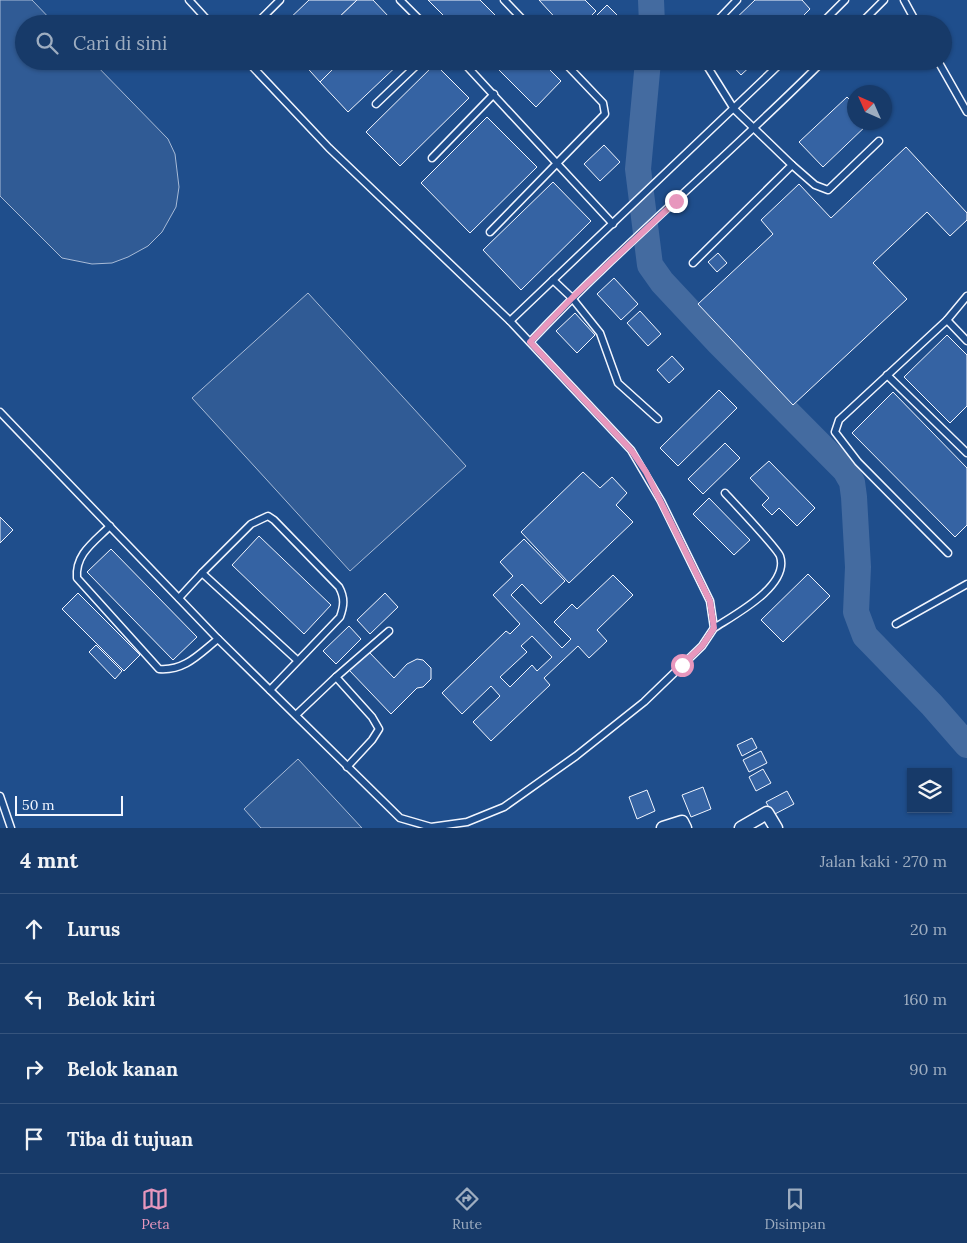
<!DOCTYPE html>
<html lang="id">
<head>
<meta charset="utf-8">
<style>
  body { margin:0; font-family:Lora,serif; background:#20416f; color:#f1f3f6 }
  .controls { position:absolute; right:15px; bottom:15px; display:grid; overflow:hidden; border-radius:0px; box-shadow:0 1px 4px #0004 }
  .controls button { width:45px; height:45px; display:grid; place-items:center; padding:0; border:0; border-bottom:1px solid #36547d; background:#173a69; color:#f1f3f6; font:25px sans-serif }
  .compass { position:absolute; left:847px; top:85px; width:45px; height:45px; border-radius:50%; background:#173a69; box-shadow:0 1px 4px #0004; rotate:315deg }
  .scale { position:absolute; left:15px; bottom:12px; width:108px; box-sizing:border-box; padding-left:5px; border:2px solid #f2f6ff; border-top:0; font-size:14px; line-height:18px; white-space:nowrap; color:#f2f6ff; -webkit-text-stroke:4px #1f4e8c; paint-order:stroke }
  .stop { position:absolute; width:15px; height:15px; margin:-11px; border:4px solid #e797bd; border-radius:50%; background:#fff }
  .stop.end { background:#e797bd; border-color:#fff; box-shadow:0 1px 5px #0008 }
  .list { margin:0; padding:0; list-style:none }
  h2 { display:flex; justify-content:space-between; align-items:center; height:65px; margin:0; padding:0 20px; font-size:21px }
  h2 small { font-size:16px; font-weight:400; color:#9eadc0 }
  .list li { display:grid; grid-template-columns:32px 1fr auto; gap:15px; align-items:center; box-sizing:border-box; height:70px; padding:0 20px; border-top:1px solid #36547d }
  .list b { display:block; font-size:19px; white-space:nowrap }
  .list em { font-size:16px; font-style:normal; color:#9eadc0 }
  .icon { flex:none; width:28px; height:28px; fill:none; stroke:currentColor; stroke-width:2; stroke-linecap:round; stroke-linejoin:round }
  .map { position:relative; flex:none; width:967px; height:828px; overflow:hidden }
  .search { position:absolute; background:#173a69; box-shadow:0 1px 4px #0004; left:15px; right:15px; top:15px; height:55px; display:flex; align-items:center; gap:12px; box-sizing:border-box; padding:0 18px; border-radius:28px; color:#9eadc0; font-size:19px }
  .sheet { height:345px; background:#173a69 }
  nav { display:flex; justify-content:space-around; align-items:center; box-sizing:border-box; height:70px; border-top:1px solid #36547d; background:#173a69; font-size:14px; color:#9eadc0 }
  nav a { display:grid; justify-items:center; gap:2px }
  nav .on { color:#e797bd }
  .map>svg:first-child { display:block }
</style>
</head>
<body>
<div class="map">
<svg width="967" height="828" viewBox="0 0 967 828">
  <rect width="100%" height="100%" fill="#1f4e8c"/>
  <g fill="#305b95" stroke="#a8bbd7">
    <path d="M0,0H32L55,24H24V61H92L168,139L175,154L179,187L176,207L162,232L148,246L128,257L112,263L92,264L62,258L0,196Z"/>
    <path d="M308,293L466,466L350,571L192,398Z"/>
    <path d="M298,759L362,828H261L244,809Z"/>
  </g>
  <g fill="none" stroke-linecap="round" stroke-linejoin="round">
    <g stroke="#446ba0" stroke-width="26">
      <path d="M651,0L652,24"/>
      <path d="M648,61L638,169L650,265L662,282L719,343L845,470L852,482L854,497L858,567L856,612L865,636L932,705L967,745"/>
    </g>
  </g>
  <g fill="#3563a3" stroke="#f2f6ff" fill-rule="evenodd">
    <path d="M309,0H357L332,24H284Z"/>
    <path d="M357,0H373L389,17L381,24H332Z"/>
    <path d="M428,0H480L504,24H452Z"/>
    <path d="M539,0H585L596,11L583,24H561Z"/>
    <path d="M755,0H802L810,9L795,24H730Z"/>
    <path d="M607,5L622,20L618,24H588Z"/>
    <path d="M301,61H341L320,82Z"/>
    <path d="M341,61H402L348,112L320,82Z"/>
    <path d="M490,61H541L561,81L536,107Z"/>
    <path d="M728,61H756L741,75Z"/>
    <path d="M435,64L469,98L400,166L366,132Z"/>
    <path d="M847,97L854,104V122H870L823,167L799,142Z"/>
    <path d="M487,117L537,167L470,233L421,183Z"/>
    <path d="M604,145L620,162L600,181L584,164Z"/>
    <path d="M906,147L967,213V220L950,236L927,212L873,263L907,299L793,405L698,304L773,234L761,220L799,184L831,218Z"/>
    <path d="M553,182L591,221L521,290L483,250Z"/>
    <path d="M718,253L727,263L717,272L708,262Z"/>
    <path d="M614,278L638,304L621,320L597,294Z"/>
    <path d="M640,311L661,334L648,346L627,323Z"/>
    <path d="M575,313L595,335L577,353L556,331Z"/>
    <path d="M947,335L967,355V406L950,423L904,377Z"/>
    <path d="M672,356L684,369L669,383L657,370Z"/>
    <path d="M719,390L737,408L678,466L660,448Z"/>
    <path d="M893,392L967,468V525L955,537L852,433Z"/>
    <path d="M725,443L740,458L703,494L688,479Z"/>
    <path d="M769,461L815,508L797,526L779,508L772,515L762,505L769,498L750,478Z"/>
    <path d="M583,472L600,488L612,477L627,493L616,505L633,522L569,583L521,532Z"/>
    <path d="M709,498L750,540L734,555L693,514Z"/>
    <path d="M0,517L13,530L0,543Z"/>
    <path d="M259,536L331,605L304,634L232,565Z"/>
    <path d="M524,539L565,581L541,604L522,584L511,595L562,648L571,639L554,622L572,604L577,609L613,575L633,595L597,630L607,641L589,658L578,646L544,678L550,685L491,741L473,722L500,696L491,686L462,714L442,693L506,631L510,634L520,624L493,595L513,576L500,562ZM532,636L552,657L537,671L532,665L510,687L500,677L527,652L521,646Z"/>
    <path d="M111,549L197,637L173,660L87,572Z"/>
    <path d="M808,574L830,596L783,642L761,620Z"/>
    <path d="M78,593L140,655L124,671L62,609Z"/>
    <path d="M385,593L398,607L370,634L357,620Z"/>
    <path d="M349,626L361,639L336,664L323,651Z"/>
    <path d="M96,645L122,671L115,679L89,652Z"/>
    <path d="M368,651L394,678L407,664L417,659L423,660L431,668V679L423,687L417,688L391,714L349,670Z"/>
    <path d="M752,738L757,748L742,756L737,745Z"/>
    <path d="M761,751L767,763L749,772L743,760Z"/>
    <path d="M763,769L771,783L756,791L749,777Z"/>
    <path d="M703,787L711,809L691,817L682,795Z"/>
    <path d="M647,790L655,811L637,819L629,797Z"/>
    <path d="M787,791L794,804L773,815L766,802Z"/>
  </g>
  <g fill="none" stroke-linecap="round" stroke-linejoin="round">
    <defs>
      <g id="service">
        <path d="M189,0L211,24"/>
        <path d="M400,0L424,24"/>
        <path d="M504,0L527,24"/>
        <path d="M904,0L917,24"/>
        <path d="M256,24L280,0"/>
        <path d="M714,24L737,0"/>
        <path d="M821,24L845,0"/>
        <path d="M860,24L884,0"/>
        <path d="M462,61L613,224"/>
        <path d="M938,61L967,112"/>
        <path d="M376,104L421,61"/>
        <path d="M432,158L494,94"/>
        <path d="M792,165L815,185L828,190L879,141"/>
        <path d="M490,232L605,114L603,103L563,61"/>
        <path d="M693,263L792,165L734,109L704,61"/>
        <path d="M553,280L572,298L600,333L618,383L658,419"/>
        <path d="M947,320L967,341"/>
        <path d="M510,321L783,61"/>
        <path d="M530,342C623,244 727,157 823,61"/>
        <path d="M887,375L967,453"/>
        <path d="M0,412L218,639L400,818L431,827L467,822L504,807L576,756L644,702L702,646L714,628L710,601L661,501L631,450L510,321L329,148L247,61"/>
        <path d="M110,526C94,542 75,554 77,578L159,669C185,671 199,654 218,639"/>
        <path d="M948,553L858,462L835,432L839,420L947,320L967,296"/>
        <path d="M179,598L202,573"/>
        <path d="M896,624L967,584"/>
        <path d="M714,628C734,615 790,586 780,556C777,548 734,503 725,493"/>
        <path d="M336,677L372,717L379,729L372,740L347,767"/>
        <path d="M270,690L340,617C344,606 345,598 339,587L274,520L268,516L251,524L202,573L297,660"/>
        <path d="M296,715L336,677L389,631"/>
        <path d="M0,796L11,828"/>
      </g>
      <g id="minor">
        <path d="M663,828L682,822L685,828"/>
        <path d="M741,828L767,813L776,828"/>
      </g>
    </defs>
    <use href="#service" stroke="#f2f6ff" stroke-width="9"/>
    <use href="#minor" stroke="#f2f6ff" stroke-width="15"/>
    <use href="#service" stroke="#1f4e8c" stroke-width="6"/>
    <use href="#minor" stroke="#1f4e8c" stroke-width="12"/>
  </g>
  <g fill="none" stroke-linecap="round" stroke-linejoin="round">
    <path stroke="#e797bd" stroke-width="6" d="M676,201L572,298L530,342L631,450L646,472L710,601L714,628L702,646L682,665"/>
  </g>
</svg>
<div class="controls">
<button><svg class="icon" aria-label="layers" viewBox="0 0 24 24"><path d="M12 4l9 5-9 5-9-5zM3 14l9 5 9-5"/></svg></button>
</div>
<svg class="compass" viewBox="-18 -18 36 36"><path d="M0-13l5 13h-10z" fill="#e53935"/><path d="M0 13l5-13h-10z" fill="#9eadc0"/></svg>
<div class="scale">50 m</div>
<div class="stop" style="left:682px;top:665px"></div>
<div class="stop end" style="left:676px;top:201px"></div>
<div class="search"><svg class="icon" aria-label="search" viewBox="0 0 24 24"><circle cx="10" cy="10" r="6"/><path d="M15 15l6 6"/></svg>Cari di sini</div>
</div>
<section class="sheet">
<h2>4 mnt<small>Jalan kaki · 270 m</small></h2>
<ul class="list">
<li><svg class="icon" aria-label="ahead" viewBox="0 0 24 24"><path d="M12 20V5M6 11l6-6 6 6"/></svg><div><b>Lurus</b></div><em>20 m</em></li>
<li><svg class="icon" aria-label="left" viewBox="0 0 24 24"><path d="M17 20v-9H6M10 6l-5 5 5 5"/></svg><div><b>Belok kiri</b></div><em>160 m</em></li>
<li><svg class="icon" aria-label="right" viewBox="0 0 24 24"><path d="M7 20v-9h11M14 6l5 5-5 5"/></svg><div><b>Belok kanan</b></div><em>90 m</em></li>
<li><svg class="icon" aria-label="arrive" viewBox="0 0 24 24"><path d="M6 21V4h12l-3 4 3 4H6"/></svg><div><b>Tiba di tujuan</b></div></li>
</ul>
</section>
<nav>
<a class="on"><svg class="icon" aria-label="map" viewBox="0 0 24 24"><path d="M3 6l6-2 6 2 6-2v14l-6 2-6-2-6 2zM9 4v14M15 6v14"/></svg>Peta</a>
<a><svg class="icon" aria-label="directions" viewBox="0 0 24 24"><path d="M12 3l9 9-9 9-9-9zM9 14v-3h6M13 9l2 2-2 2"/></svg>Rute</a>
<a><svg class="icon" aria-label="saved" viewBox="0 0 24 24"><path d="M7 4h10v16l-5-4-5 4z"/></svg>Disimpan</a>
</nav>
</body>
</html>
